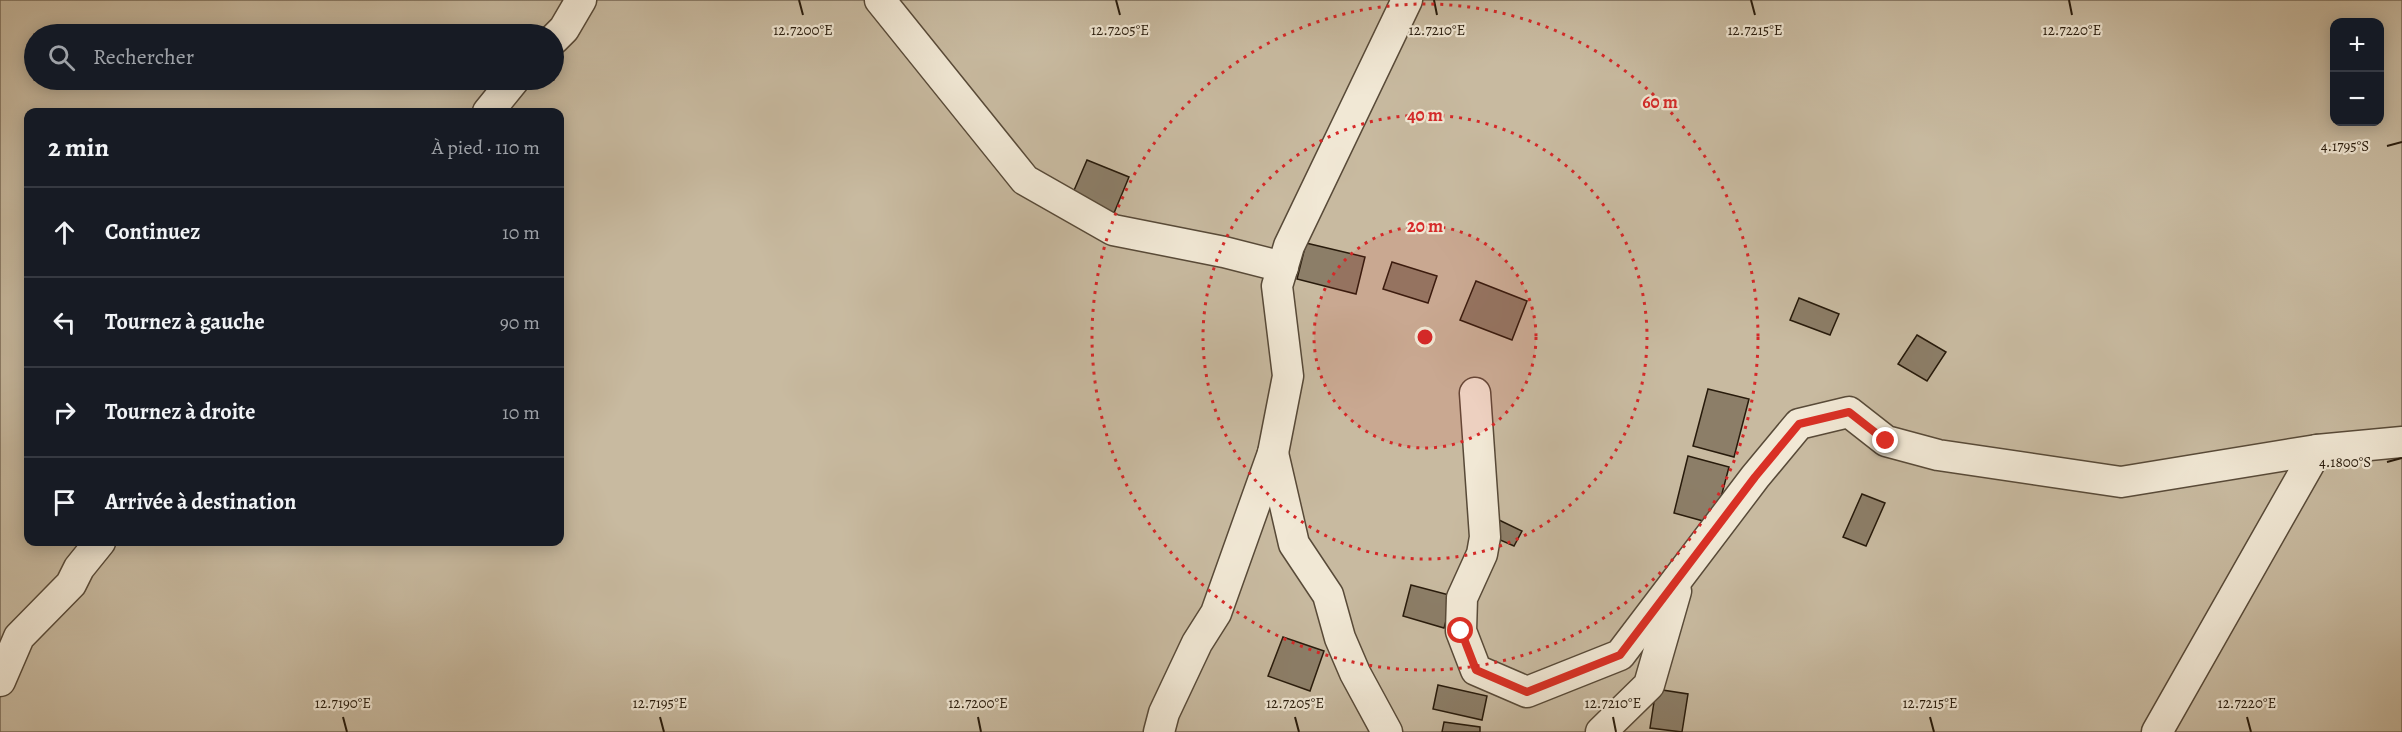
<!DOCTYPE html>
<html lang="fr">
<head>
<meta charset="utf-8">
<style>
  body { margin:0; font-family:Alegreya,serif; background:#20242c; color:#f1f3f6 }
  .controls { position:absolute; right:18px; top:18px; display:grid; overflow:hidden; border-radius:12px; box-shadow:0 3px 15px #0003 }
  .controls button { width:54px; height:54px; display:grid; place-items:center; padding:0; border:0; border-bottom:2px solid #363941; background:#171b24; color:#f1f3f6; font:30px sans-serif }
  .stop { position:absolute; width:18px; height:18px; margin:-14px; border:4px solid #d93025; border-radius:50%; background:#fff }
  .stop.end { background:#d93025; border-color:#fff; box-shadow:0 2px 6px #0008 }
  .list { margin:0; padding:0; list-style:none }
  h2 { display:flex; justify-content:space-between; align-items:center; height:78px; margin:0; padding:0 24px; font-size:26px }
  h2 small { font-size:20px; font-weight:400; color:#9ea1a6 }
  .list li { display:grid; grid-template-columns:39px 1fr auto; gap:18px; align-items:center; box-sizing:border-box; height:90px; padding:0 24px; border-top:2px solid #363941 }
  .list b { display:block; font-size:22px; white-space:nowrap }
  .list em { font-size:20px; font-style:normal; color:#9ea1a6 }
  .icon { flex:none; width:33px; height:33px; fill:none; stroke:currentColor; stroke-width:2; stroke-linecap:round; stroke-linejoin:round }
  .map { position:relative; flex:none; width:2402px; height:732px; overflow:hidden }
  .search { position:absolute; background:#171b24; box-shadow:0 3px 15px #0003; left:24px; top:24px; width:540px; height:66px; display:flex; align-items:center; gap:15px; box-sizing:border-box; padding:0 21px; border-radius:33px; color:#9ea1a6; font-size:22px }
  .panel { position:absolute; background:#171b24; box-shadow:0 3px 15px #0003; left:24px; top:108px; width:540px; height:438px; border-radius:12px }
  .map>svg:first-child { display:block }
</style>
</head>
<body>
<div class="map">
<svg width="2402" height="732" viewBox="0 0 2402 732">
  <rect width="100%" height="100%" fill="#e9dbbe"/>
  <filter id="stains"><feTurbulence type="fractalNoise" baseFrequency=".00333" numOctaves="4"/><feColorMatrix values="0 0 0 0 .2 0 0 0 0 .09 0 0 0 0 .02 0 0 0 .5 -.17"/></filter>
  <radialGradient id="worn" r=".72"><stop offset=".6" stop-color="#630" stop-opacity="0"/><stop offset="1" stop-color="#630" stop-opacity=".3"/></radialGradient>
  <path fill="#c8baa0" stroke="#786a56" stroke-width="1.5" fill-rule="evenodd" d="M0,0H2402V732H0ZM2334,22H2380V122H2334ZM34,34H554V80H34ZM28,112H560V542H28Z"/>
  <g fill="#8c7e68" stroke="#271a0b" stroke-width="1.5">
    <path d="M1087,160L1129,177L1114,213L1072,195Z"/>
    <path d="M1306,243L1365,257L1356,294L1297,279Z"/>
    <path d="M1392,262L1437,276L1428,303L1383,289Z"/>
    <path d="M1476,281L1527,301L1512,340L1460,320Z"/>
    <path d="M1799,298L1839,314L1830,335L1790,320Z"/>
    <path d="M1917,335L1946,352L1927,381L1898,364Z"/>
    <path d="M1708,389L1749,399L1734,457L1693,446Z"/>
    <path d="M1688,456L1729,467L1714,524L1674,513Z"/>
    <path d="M1862,494L1885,503L1866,546L1843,537Z"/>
    <path d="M1499,520L1522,531L1514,546L1491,536Z"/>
    <path d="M1411,585L1453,596L1444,628L1403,616Z"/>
    <path d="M1283,637L1324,651L1310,691L1268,676Z"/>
    <path d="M1438,685L1487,696L1482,720L1433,709Z"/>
    <path d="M1656,689L1688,694L1682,732L1650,728Z"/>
    <path d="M1444,722L1480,727V732H1442Z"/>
  </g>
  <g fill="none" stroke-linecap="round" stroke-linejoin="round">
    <defs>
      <g id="street">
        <path d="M880,0L1025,180L1113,230L1224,252L1283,267"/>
        <path d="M554,39L564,29L581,0"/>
        <path d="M488,112L514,80"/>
        <path d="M1475,393L1485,537L1482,554L1462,598L1461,631L1476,670L1527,692L1620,655L1755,477L1799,424L1849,412L1886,441L1938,455L2121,482L2317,450L2402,442"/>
        <path d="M1273,453L1294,544L1328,595L1340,638L1355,673L1387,732"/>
        <path d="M0,681L19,637L71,584L79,568L100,542"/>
        <path d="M1159,732L1164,713L1197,643L1216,613L1273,453L1288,376L1277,286L1289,246L1407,0"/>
        <path d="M1601,732L1649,685L1676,591"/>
        <path d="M2157,732L2317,450"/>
      </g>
    </defs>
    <use href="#street" stroke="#584a38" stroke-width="33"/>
    <use href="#street" stroke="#f1e8d5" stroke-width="30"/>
  </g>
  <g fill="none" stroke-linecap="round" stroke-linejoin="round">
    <path stroke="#d93025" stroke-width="8" d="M1461,631L1476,670L1527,692L1620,655L1755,477L1799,424L1849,412L1886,441"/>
  </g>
  <path fill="none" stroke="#271a0b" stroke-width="2" d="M799,0L803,15M1116,0L1120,15M1434,0L1437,15M1751,0L1755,15M2069,0L2072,15M2387,146L2402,142M2387,462L2402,458M343,717L347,732M660,717L664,732M978,717L981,732M1295,717L1299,732M1613,717L1616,732M1930,717L1934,732M2247,717L2251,732"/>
  <circle cx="1425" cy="337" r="111" fill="#d62828" fill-opacity=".12"/>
  <g fill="none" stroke="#d62828" stroke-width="3" stroke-dasharray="3 6">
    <circle cx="1425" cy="337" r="111"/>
    <circle cx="1425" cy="337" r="222"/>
    <circle cx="1425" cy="337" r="333"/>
  </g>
  <g font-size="15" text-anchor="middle" fill="#271a0b" stroke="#f1e8d5" stroke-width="4.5" stroke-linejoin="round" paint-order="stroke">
    <text x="803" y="35">12.7200°E</text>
    <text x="1120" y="35">12.7205°E</text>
    <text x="1437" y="35">12.7210°E</text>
    <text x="1755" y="35">12.7215°E</text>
    <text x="2072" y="35">12.7220°E</text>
    <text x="2345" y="151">4.1795°S</text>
    <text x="2345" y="467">4.1800°S</text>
    <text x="343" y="708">12.7190°E</text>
    <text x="660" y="708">12.7195°E</text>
    <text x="978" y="708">12.7200°E</text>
    <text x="1295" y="708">12.7205°E</text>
    <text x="1613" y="708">12.7210°E</text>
    <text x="1930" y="708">12.7215°E</text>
    <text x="2247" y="708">12.7220°E</text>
  </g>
  <circle cx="1425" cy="337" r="9" fill="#d62828" stroke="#f1e8d5" stroke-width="3"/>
  <g font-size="18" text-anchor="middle" font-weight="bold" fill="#d62828" stroke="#f1e8d5" stroke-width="4.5" stroke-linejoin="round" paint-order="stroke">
    <text x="1660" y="108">60 m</text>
    <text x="1425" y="121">40 m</text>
    <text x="1425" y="232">20 m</text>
  </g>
  <rect width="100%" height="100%" filter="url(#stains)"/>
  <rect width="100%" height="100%" fill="url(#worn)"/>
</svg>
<div class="controls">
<button>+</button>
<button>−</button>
</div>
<div class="stop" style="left:1461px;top:631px"></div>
<div class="stop end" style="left:1886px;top:441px"></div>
<div class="search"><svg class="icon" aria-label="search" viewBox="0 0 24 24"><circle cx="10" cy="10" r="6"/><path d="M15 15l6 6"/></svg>Rechercher</div>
<section class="panel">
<h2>2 min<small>À pied · 110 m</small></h2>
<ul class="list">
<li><svg class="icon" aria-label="ahead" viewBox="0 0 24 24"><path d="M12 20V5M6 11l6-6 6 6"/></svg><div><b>Continuez</b></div><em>10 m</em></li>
<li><svg class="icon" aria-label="left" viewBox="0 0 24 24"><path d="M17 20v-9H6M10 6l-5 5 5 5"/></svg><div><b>Tournez à gauche</b></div><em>90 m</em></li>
<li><svg class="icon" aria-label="right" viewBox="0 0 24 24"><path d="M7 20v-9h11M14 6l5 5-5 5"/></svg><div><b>Tournez à droite</b></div><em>10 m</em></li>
<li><svg class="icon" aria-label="arrive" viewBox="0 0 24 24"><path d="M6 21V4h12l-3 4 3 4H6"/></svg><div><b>Arrivée à destination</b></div></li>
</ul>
</section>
</div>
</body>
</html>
